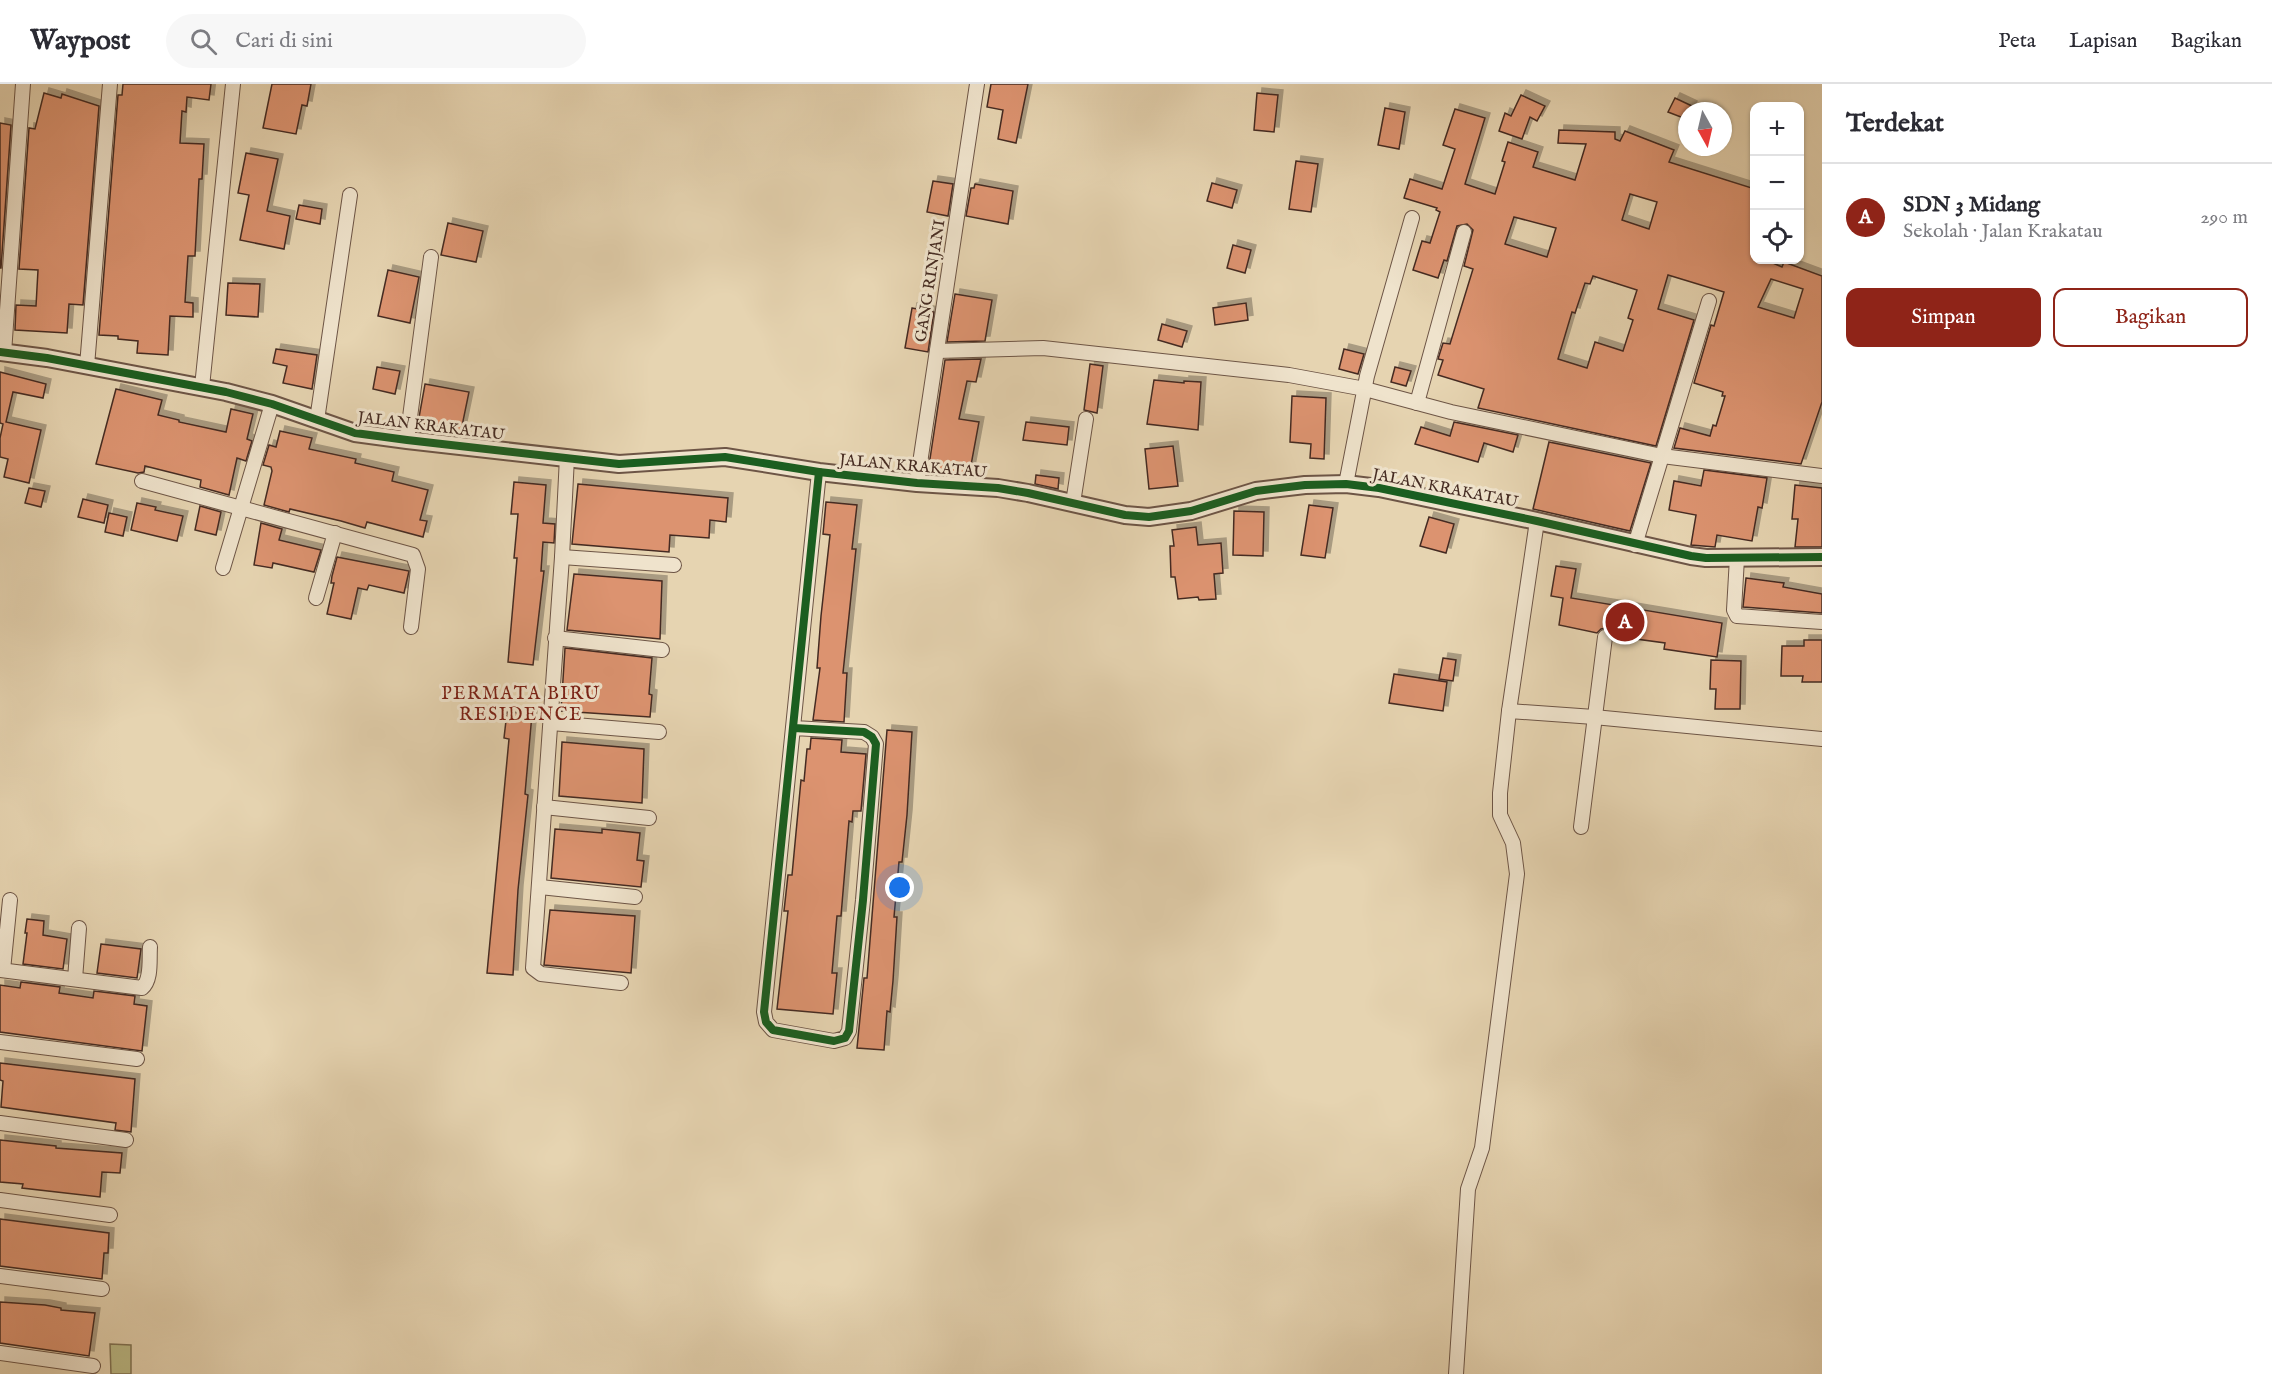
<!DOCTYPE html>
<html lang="id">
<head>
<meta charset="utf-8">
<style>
  body { margin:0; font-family:"IM FELL English",serif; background:#f7f7f7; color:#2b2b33 }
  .controls { position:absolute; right:18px; top:18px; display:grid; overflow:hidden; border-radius:12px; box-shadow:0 2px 4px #0004 }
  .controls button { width:54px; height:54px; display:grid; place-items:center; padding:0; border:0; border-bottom:2px solid #e1e1e2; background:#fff; color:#2b2b33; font:30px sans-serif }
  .compass { position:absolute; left:1678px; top:18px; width:54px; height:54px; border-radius:50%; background:#fff; box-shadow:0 2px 4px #0004; rotate:172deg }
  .you { position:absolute; left:900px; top:804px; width:21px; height:21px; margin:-15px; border:4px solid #fff; border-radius:50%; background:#1a73e8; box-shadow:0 0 0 9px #1a73e833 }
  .badge { display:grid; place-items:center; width:39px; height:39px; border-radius:50%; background:#8f2418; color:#fff; font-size:20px; font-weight:700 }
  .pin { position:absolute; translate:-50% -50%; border:3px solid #fff; box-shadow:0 2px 6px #0006 }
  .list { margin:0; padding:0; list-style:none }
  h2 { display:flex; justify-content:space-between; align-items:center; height:78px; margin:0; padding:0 24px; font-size:26px }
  h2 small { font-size:20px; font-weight:400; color:#7c7c81 }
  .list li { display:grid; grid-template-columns:39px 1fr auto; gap:18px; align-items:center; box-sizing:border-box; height:108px; padding:0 24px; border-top:2px solid #e1e1e2 }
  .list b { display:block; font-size:22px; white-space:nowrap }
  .list p { margin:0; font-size:20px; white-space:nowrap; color:#7c7c81 }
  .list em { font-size:20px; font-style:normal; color:#7c7c81 }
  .actions { display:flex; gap:12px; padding:18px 24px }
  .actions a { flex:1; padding:14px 0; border:2px solid #8f2418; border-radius:12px; text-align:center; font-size:21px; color:#8f2418 }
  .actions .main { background:#8f2418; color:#fff }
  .icon { flex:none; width:33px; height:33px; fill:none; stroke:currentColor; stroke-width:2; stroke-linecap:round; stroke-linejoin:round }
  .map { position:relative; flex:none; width:1822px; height:1290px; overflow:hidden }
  header { display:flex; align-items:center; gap:36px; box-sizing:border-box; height:84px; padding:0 30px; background:#fff; border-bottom:2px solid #e1e1e2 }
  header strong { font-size:28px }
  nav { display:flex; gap:33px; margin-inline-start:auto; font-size:21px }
  .search { width:420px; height:54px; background:#f7f7f7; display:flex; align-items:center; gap:15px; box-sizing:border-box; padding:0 21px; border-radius:33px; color:#7c7c81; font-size:22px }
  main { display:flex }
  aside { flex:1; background:#fff }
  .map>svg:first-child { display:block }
</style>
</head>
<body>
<header>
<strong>Waypost</strong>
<div class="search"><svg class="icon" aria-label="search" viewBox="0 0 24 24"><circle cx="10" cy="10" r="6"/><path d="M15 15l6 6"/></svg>Cari di sini</div>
<nav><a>Peta</a><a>Lapisan</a><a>Bagikan</a></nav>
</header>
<main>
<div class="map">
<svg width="1822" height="1290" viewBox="0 0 1822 1290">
  <defs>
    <filter id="shadow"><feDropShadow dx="5" dy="-5" stdDeviation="0" flood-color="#0004"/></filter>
  </defs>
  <rect width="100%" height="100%" fill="#e6d4b1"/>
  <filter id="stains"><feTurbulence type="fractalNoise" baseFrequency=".00333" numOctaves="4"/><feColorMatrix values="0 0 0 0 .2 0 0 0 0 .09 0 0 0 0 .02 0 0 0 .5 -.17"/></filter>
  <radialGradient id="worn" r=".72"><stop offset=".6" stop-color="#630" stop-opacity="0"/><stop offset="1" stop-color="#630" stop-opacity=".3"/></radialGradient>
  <path fill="#bcbb87" stroke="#807354" stroke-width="1.5" d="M110,1260L131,1261V1290H111Z"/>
  <g fill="#dc936f" stroke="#452b22" stroke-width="1.5" fill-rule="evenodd" filter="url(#shadow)">
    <path d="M123,0H211L209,16L187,13L186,28L182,27L180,59L204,60L202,95H199L195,172H188L185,218L193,219V233L170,232L168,271L137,269L138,257L118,255V252L99,251L118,11H122Z"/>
    <path d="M272,0H311L307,22L302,21L296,50L263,44Z"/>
    <path d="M991,0H1028L1016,59L998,55L1003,26L987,23Z"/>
    <path d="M44,9L61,14L62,10L99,22L83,221L69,220L67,249L15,246L16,221L36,222L38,186L19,185L29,44L35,45Z"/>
    <path d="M1257,9L1278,11L1274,48L1254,46Z"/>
    <path d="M1521,11L1545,22L1537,37L1530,33L1522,55L1499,47L1505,29L1511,32Z"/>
    <path d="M1675,14L1692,22L1690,27H1687L1686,35L1668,28Z"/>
    <path d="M1385,24L1405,28L1399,65L1378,61Z"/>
    <path d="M1455,25L1485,34L1465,100L1495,110L1505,78L1502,77L1508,58L1538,68L1533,83L1575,96L1586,60L1558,59L1559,46L1615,48V55L1620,57L1625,47L1674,66L1669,78L1755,105V176H1766L1782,183L1784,178L1822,192V318L1801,380L1674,364L1680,344L1710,352L1713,341L1716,342L1725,312H1722L1723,308L1694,299L1711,241L1714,242L1724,208L1668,191L1658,225L1694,236L1656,362L1478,324L1484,305L1438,291L1443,276L1438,275L1443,259L1450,260L1473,185L1464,182L1473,146L1467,140L1457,142L1447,177L1444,176L1438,194L1413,186L1422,157L1430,159L1440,128L1436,126L1437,124L1404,114L1410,95L1442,105L1455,65L1443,61ZM1630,110L1657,118L1649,145L1622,136ZM1514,133L1556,144L1547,173L1505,160ZM1593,192L1637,206L1628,234L1633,236L1623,267L1595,258L1587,284L1558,275L1572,228L1575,229L1585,199L1590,200ZM1771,195L1803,205L1794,234L1758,223Z"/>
    <path d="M0,39L11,41L1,184H0Z"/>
    <path d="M246,69L278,75L267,127L290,132L284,165L240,156L249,111L238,109Z"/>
    <path d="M1296,77L1318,80L1311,128L1289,125Z"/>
    <path d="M933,97L953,100L948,132L927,128Z"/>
    <path d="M1212,99L1237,106L1232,124L1207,117Z"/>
    <path d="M975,100L1013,107L1008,140L966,132L971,104H974Z"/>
    <path d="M299,121L322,125L320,140L296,135Z"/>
    <path d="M448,139L483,147L476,178L441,171Z"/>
    <path d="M1233,161L1251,166L1245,189L1227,184Z"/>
    <path d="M388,186L419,193L410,239L378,232Z"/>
    <path d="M228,199L260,200L258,233L226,231Z"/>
    <path d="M955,210L992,216L985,257L947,258Z"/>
    <path d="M1246,219L1248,236L1215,241L1213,224Z"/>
    <path d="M912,224L934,228L928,268L905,264Z"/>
    <path d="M1162,240L1187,247L1182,263L1158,256Z"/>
    <path d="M276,265L317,271L312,305L283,299L287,282L273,279Z"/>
    <path d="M1344,265L1364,270L1358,290L1339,285Z"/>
    <path d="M981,275L976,298L967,297L959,335L979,338L969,392L928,388L945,276Z"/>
    <path d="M1090,280L1103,282L1097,329L1084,326Z"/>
    <path d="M377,283L400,287L395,310L373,305Z"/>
    <path d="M1395,283L1411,287L1406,302L1391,298Z"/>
    <path d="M0,288L46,300L43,314L13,308L6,338L41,346L29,399L4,393L8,375L0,373V354L3,340L0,339Z"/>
    <path d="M1154,296L1184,299V297L1201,298L1198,346L1147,340Z"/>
    <path d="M425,300L469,308L461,347L418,339Z"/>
    <path d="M116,305L162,316L158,331L179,336V338L226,348L231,325L253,330L247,355L252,357L246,377L237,374L229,411L200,403L201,396L145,382L144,388L138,389L96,380Z"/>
    <path d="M1292,312L1326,314L1324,375L1310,374L1311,360L1290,358Z"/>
    <path d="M1026,338L1069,343L1067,361L1023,356Z"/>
    <path d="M1454,338L1518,351L1513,368L1484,359L1478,378L1415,360L1421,343L1450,352Z"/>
    <path d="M280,347L312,354L309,365L356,375L355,379L394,388L392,397L428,406L420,436L427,437L423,453L367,438L365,444L341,437L290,425L289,428L264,421L272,387L271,383L263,381L269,361L276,363Z"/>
    <path d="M1549,358L1651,379L1630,447L1533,425Z"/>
    <path d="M1173,362L1178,402L1149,405L1145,365Z"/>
    <path d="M1704,386L1767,394L1762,424L1758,423L1752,457L1717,451L1715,463L1691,461L1696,431L1669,426L1674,397L1701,402Z"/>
    <path d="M1036,391L1059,394L1058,405L1035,400Z"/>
    <path d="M514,398L546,401L543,439L555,440L554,459L543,458L541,487H544L533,581L508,578L517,474H514L518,430H511Z"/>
    <path d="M578,400L728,414L726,438L710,436L709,454L670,451L669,468L572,460Z"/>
    <path d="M1795,401L1822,404V463H1795L1798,435H1792Z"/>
    <path d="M29,404L45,407L41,423L25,419Z"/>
    <path d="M83,415L108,421L104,439L78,433Z"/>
    <path d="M826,418L857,421L852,465H856L843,589H847L844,638L813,636L820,584H817L821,532L830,451L823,450Z"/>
    <path d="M137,419L156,423L155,426L183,432L177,457L131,446Z"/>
    <path d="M1309,421L1333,424L1325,474L1301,471Z"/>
    <path d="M200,422L221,428L216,451L195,446Z"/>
    <path d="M1234,427L1264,428L1263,472L1233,471Z"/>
    <path d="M109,429L127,433L123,452L105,448Z"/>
    <path d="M1429,433L1454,440L1446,469L1420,462Z"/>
    <path d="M261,439L282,445L279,456L321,466L314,488L273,479L272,484L254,481Z"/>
    <path d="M1196,443L1198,461L1221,459L1223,489L1214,490L1216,515L1199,516L1198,513L1178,515L1175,493H1171L1170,462H1174L1172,446Z"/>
    <path d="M337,473L409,487L404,509L369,501L367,506L358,504L351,535L327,530L334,499H331L332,492Z"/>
    <path d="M1556,482L1576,485L1571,514L1722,539L1717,573L1664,565L1665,559L1614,552L1611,546L1607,544L1601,545L1597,549L1559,541L1563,514L1551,512Z"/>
    <path d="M574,490L662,497L660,555L567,546Z"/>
    <path d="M1746,494L1784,499L1783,503L1822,510V529L1743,523Z"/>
    <path d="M1804,556H1822V598H1802L1803,592H1781L1782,562H1804Z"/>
    <path d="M565,564L652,574L649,610L652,611L650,633L561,627Z"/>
    <path d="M1443,574L1456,576L1453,597L1439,595Z"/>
    <path d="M1711,576L1741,577L1740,625H1715L1716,605H1710Z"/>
    <path d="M1394,590L1447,598L1443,627L1389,619Z"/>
    <path d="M507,628L532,630L525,710L528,711L518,806L513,891L487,889L509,655L504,654Z"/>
    <path d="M887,646L912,648L907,731L902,778H899L894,833H897L893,897L890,928L887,927L884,966L857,964L864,894H867Z"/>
    <path d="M811,654L842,656L841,668L866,670L861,727H853L852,738L849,737L841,832H837L832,889H837L833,930L777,925L788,827H784L788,791H792L801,696L804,697L807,665H810Z"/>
    <path d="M562,658L644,665L642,719L559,712Z"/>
    <path d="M555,745L602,749V745L640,749L637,776L644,777L641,803L551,794Z"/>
    <path d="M550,826L635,832L631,889L544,881Z"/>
    <path d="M27,835L44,837L43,851L67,855L63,885L23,880L27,849H25Z"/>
    <path d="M101,860L141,865L137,894L97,889Z"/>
    <path d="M21,898L60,903L59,909L93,914L94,907L135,912L134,920L147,922L142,967L0,948V901L20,904Z"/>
    <path d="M0,979L135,995L131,1048L115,1046L116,1039L1,1023L3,997L0,996Z"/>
    <path d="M0,1056L56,1062V1064L122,1069L120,1089L102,1088L100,1113L22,1104L23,1100L0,1098Z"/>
    <path d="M0,1135L109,1149L108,1169H104L102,1195L0,1182Z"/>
    <path d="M0,1218L45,1221L61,1224V1226L95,1229L89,1272L0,1259Z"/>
  </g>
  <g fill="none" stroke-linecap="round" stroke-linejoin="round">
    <defs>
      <g id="minor">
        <path d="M937,267L1043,264L1289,291L1365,305L1451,328L1662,372L1822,392"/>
        <path d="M4,269L23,0"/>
        <path d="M87,282L110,0"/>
        <path d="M202,303L233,0"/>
        <path d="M1417,319L1464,148"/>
        <path d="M317,336L350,111"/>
        <path d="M407,356L431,173"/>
        <path d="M567,373L562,473L533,884L541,890L621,899"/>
        <path d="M142,397L413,471L418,485L411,543"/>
        <path d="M917,399L977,0"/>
        <path d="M1346,400L1367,292L1412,134"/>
        <path d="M1073,419L1086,335"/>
        <path d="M1635,461L1709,217"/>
        <path d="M562,473L674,481"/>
        <path d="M1737,474L1734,526L1737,532L1822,538"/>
        <path d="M223,484L272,320"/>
        <path d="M316,514L335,449"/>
        <path d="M555,554L662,566"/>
        <path d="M1509,627L1594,633L1822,655"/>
        <path d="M551,639L659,648"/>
        <path d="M794,644L864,648L872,653L876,660L863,816L849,947L845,954L834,957L773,946L766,938L764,928L819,388"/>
        <path d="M544,723L649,734"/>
        <path d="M1581,743L1605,553"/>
        <path d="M540,803L635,813"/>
        <path d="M0,886L142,904C152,896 149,875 150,863"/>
        <path d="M3,886L10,816"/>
        <path d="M75,895L79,844"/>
        <path d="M0,958L137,975"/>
        <path d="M0,1039L126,1056"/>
        <path d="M0,1116L110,1131"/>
        <path d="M0,1192L102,1205"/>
        <path d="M0,1269L93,1282"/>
        <path d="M1456,1290L1468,1105L1482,1064L1517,790L1513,759L1500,731V709L1509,627L1537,437"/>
      </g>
      <path id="tertiary" d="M0,268L47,274L226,308L272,320L355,349L407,356L619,380L725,373L819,388L917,399L998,404L1028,409L1125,431L1149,433L1191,427L1256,407L1305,401L1346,400L1379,404L1537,437L1691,472L1706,474L1822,473"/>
    </defs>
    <use href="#minor" stroke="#6d5546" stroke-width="16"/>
    <use href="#tertiary" stroke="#6d5546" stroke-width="20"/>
    <use href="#minor" stroke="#efe3cc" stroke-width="14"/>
    <use href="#tertiary" stroke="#efe3cc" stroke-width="16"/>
    <defs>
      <g id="cycleway">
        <path d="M0,268L47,274L226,308L272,320L355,349L407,356L619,380L725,373L819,388L917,399L998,404L1028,409L1125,431L1149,433L1191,427L1256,407L1305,401L1346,400L1379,404L1537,437L1691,472L1706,474L1822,473"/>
        <path d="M794,644L864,648L872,653L876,660L863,816L849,947L845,954L834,957L773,946L766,938L764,928L819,388"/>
      </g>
    </defs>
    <use href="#cycleway" stroke="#efe3cc" stroke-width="11"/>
    <use href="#cycleway" stroke="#1b5e20" stroke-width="8"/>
  </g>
  <g text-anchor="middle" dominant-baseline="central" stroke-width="6" stroke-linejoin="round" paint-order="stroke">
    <g font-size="16" fill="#452b22" stroke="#efe3cc">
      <text transform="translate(931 197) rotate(-81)">GANG RINJANI</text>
      <text transform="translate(431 343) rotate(7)">JALAN KRAKATAU</text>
      <text transform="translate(913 383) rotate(5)">JALAN KRAKATAU</text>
      <text transform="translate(1445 405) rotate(11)">JALAN KRAKATAU</text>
    </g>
    <g font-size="18" letter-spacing="1.5" fill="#7a1f14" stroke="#efe3cc">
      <text x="521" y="610">PERMATA BIRU<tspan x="521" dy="21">RESIDENCE</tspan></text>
    </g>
  </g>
  <rect width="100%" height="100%" filter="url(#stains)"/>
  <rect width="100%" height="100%" fill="url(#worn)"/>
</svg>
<div class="controls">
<button>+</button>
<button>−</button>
<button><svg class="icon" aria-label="locate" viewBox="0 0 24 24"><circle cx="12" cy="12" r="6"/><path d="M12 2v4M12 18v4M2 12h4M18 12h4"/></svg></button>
</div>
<svg class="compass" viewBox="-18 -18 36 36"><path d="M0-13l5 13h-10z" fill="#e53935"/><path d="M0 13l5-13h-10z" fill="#7c7c81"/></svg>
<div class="you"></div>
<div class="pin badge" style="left:1625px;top:538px">A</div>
</div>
<aside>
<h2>Terdekat<small></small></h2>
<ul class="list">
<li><span class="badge">A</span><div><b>SDN 3 Midang</b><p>Sekolah · Jalan Krakatau</p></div><em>290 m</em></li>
</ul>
<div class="actions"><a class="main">Simpan</a><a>Bagikan</a></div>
</aside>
</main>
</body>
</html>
